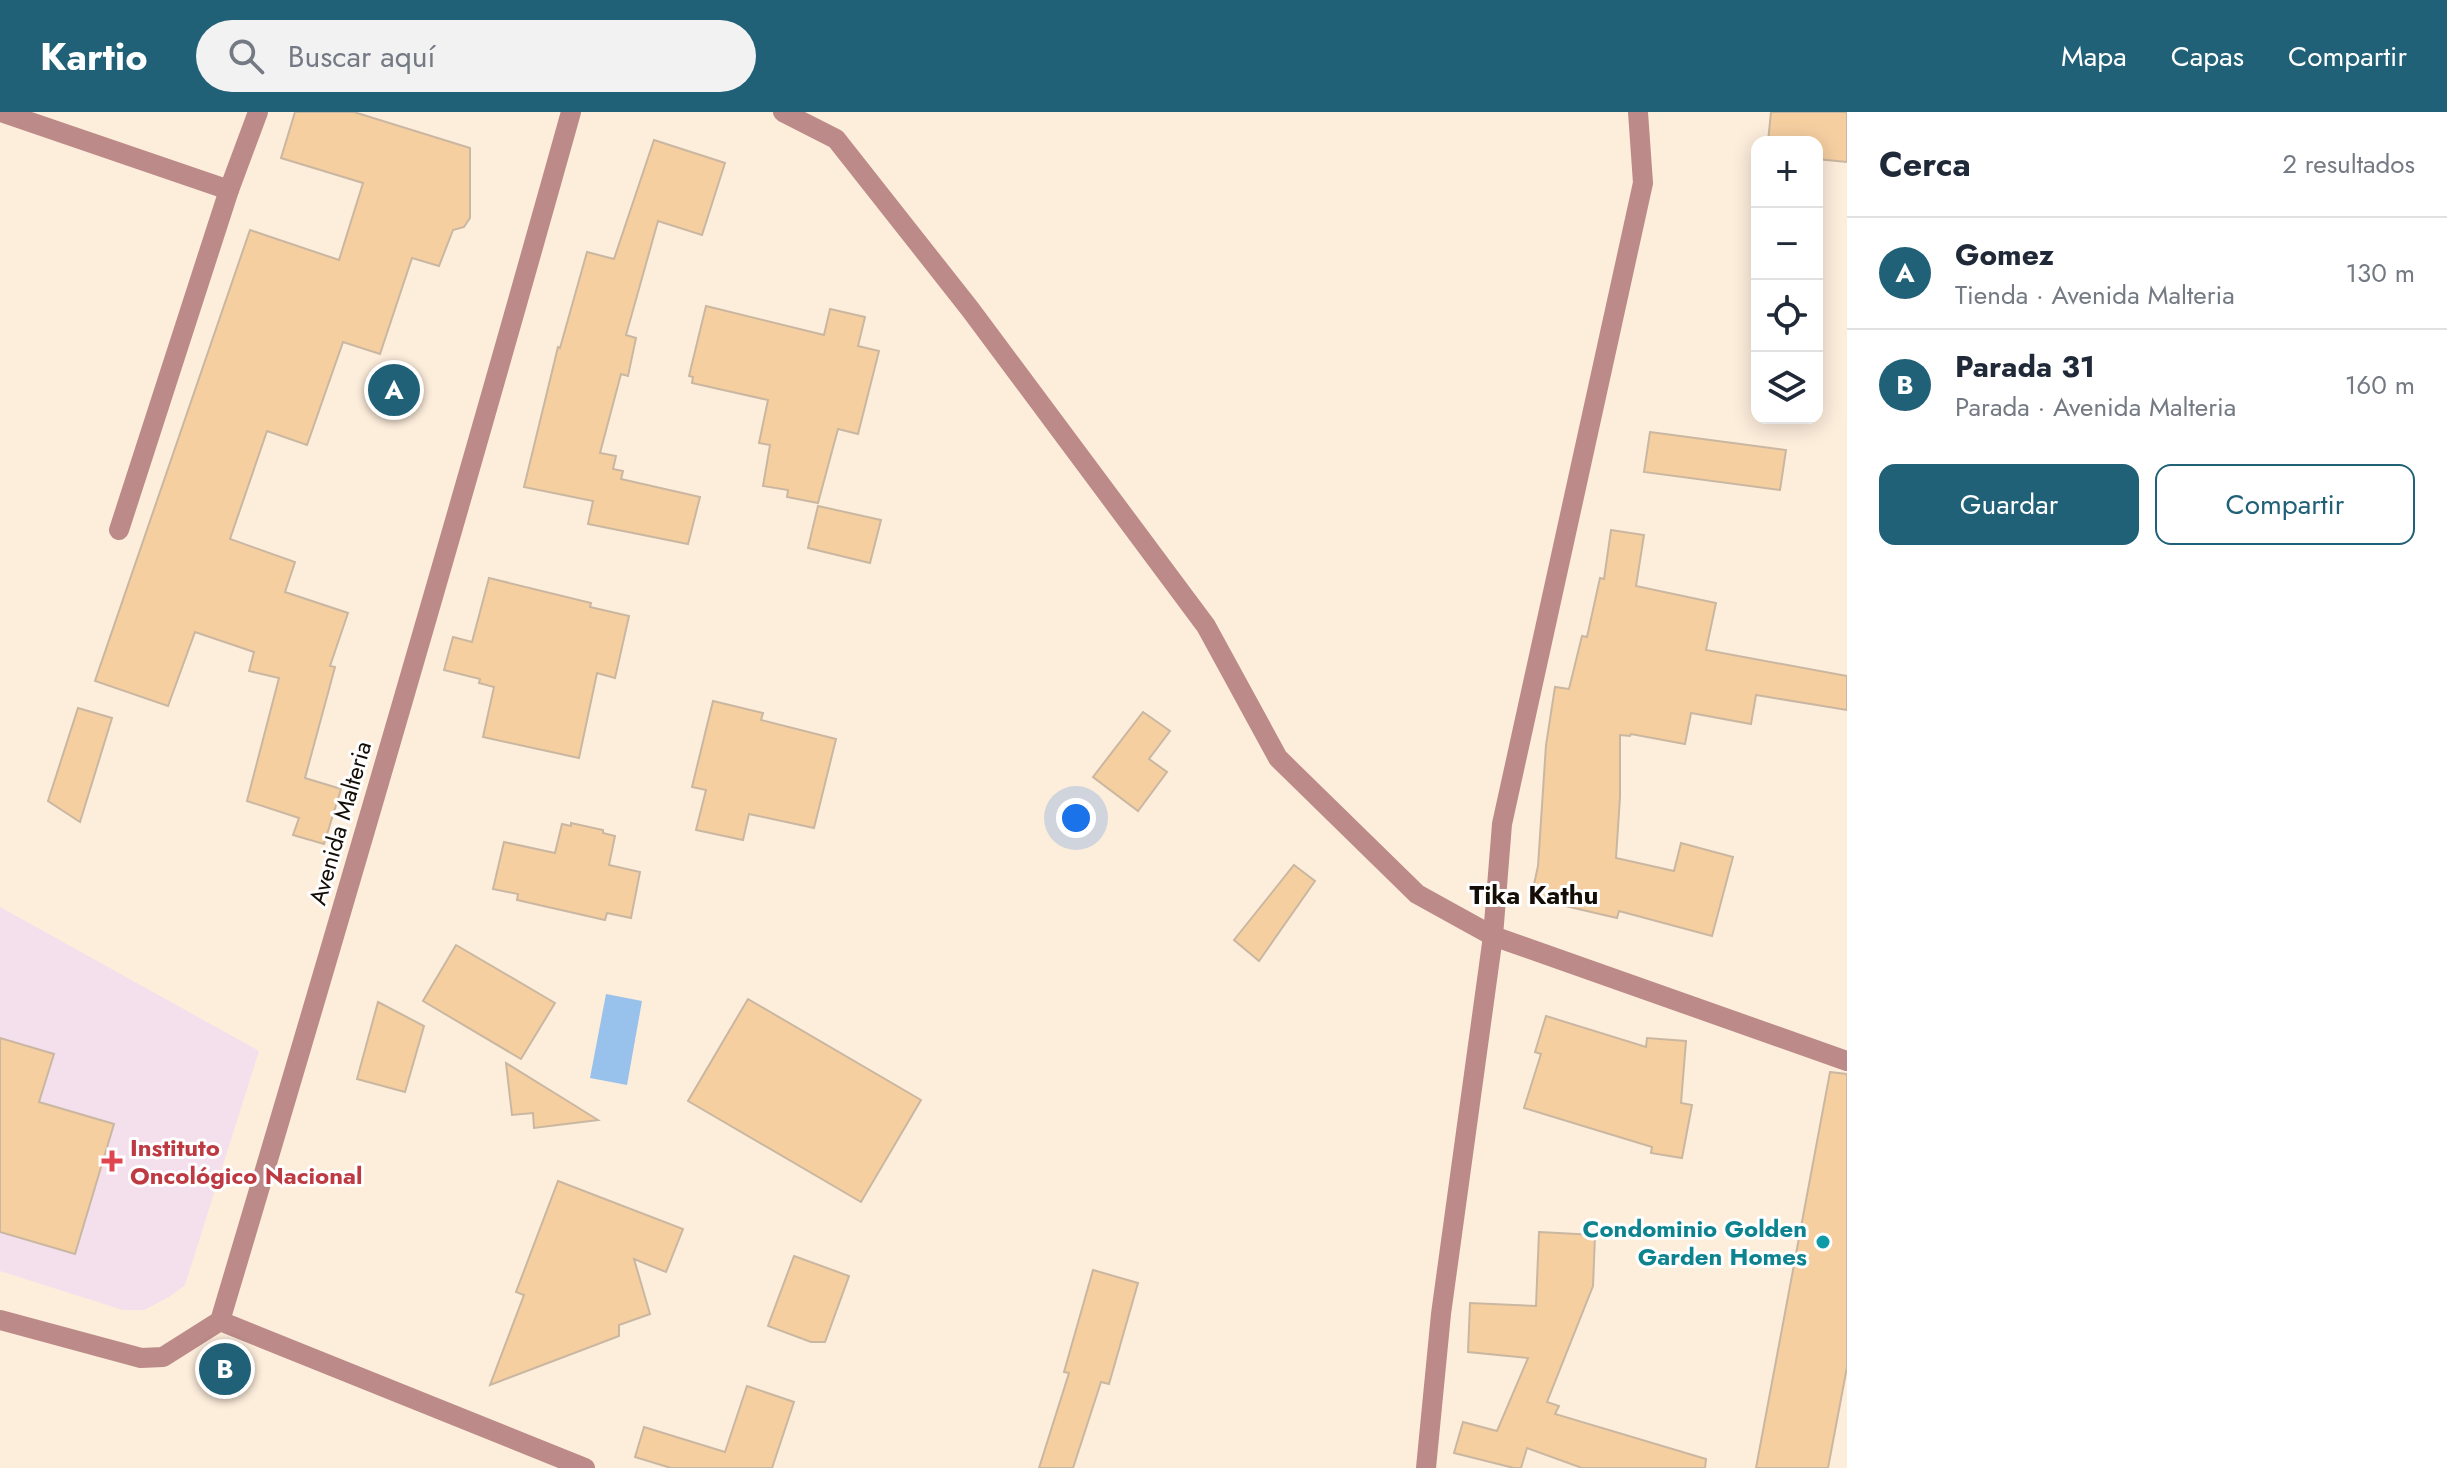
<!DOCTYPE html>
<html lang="es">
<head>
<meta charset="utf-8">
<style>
  body { margin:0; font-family:Jost,sans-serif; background:#f2f2f3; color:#1f2937 }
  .controls { position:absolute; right:24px; top:24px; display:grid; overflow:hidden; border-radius:16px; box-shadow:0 4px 20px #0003 }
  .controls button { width:72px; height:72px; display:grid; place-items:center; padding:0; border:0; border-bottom:2px solid #e0e1e3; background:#fff; color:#1f2937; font:40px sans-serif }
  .you { position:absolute; left:1076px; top:706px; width:28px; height:28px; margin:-20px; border:6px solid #fff; border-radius:50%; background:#1a73e8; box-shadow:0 0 0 12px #1a73e833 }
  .badge { display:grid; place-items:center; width:52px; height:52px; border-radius:50%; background:#216177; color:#fff; font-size:26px; font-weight:700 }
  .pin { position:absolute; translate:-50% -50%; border:4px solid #fff; box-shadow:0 2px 8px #0006 }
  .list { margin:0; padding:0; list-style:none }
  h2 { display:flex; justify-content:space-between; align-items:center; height:104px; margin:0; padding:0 32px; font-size:34px }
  h2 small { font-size:26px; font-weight:400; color:#747a83 }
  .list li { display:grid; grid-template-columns:52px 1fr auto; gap:24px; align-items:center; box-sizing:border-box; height:112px; padding:0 32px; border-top:2px solid #e0e1e3 }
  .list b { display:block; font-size:30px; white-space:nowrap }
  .list p { margin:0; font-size:26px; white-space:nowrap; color:#747a83 }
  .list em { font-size:26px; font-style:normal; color:#747a83 }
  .actions { display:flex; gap:16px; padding:24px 32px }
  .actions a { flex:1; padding:18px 0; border:2px solid #216177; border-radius:16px; text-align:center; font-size:28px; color:#216177 }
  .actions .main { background:#216177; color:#fff }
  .icon { flex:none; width:44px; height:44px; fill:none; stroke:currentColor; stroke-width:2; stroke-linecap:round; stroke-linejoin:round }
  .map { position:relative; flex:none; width:1847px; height:1356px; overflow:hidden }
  header { display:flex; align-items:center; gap:48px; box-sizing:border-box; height:112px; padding:0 40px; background:#216177; color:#fff }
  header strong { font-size:38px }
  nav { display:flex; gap:44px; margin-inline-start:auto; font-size:28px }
  .search { width:560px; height:72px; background:#f2f2f3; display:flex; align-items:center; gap:20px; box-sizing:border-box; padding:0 28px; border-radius:44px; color:#747a83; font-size:30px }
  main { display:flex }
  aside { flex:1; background:#fff }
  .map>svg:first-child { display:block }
</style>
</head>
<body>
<header>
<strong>Kartio</strong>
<div class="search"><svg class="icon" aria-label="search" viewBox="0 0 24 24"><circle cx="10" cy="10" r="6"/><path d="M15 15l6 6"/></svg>Buscar aquí</div>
<nav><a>Mapa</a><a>Capas</a><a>Compartir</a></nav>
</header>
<main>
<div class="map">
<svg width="1847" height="1356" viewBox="0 0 1847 1356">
  <rect width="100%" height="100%" fill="#fdeddb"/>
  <path fill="#f4dfed" d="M0,795L259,939L185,1173L169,1185L144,1198H123L0,1159Z"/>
  <path fill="#98c1eb" d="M606,882L642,889L627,973L590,966Z"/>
  <g fill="#f6cfa1" stroke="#cab7a1" stroke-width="2">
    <path d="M295,0H354L470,36V106L464,115L453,118L439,154L412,146L380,242L343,230L307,333L267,319L230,427L295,450L285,480L348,501L330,554L335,555L305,666L341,677L324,732L293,723L299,706L247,689L279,566L249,559L254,540L195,520L168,594L95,569L250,118L339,148L363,71L281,46Z"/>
    <path d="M1771,0H1847V50L1817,47V30H1768Z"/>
    <path d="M654,28L725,51L702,123L658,109L626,223L636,226L628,264L621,262L600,341L616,344L613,357L623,359L621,367L700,385L688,432L588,412L593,389L524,375L558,235L560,236L587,140L614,147Z"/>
    <path d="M706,194L824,223L830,197L865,205L858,234L879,239L858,322L838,317L818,391L787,385L788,378L763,374L770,333L759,331L768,288L692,271L693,265L689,264Z"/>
    <path d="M1650,320L1786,338L1780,378L1644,360Z"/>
    <path d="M818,394L881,408L870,451L808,436Z"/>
    <path d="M1611,418L1644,423L1636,474L1716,491L1706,538L1847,564V598L1756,583L1751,612L1691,601L1685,632L1631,622L1630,624L1620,623V685L1616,746L1674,759L1681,731L1733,745L1712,824L1619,799L1617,806L1531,786L1538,754L1546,633L1555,575L1569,577L1582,524L1587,525L1600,466L1604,467Z"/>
    <path d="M489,466L591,491L590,495L629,504L615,566L597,561L579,646L483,625L494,575L479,571L480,567L444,558L453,525L472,530Z"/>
    <path d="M713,589L763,601L761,608L836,627L814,716L749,702L743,728L696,718L706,678L692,675Z"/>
    <path d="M78,596L112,606L80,710L48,689Z"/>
    <path d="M1143,600L1170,619L1149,647L1167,660L1138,699L1093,665Z"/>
    <path d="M571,711L603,718V721L615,724L609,753L640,760L631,806L607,801L605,808L517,788L518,782L493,777L504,730L555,741L562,712L571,714Z"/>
    <path d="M1294,753L1315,769L1259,849L1234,828Z"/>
    <path d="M456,833L555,891L521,947L423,889Z"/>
    <path d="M748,887L921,988L861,1090L688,989Z"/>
    <path d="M378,890L424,914L405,980L357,967Z"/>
    <path d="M1546,904L1646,935L1647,926L1686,929L1681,991L1692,993L1682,1046L1651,1041L1652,1035L1524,996L1541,942L1535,940Z"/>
    <path d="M0,926L54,942L39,990L114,1012L75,1142L0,1120Z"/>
    <path d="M506,951L574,993L598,1008L534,1016L533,1001L512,1003Z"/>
    <path d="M1830,960L1847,962V1255L1828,1356H1756Z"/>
    <path d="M558,1069L683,1117L666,1160L634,1147L650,1202L619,1213V1224L490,1273L524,1183L516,1180Z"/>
    <path d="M1539,1120L1595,1123L1593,1174L1547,1290L1559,1294L1555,1302L1706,1347L1705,1356H1582L1527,1336L1521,1356H1514L1454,1341L1463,1310L1497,1319L1528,1246L1468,1240L1470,1191L1536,1194Z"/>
    <path d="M794,1144L849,1164L825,1230H811L768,1214Z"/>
    <path d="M1093,1158L1138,1171L1109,1272L1101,1270L1073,1356H1039L1069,1261L1064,1260Z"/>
    <path d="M747,1274L794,1290L772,1356H671L635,1345L644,1315L725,1340Z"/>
  </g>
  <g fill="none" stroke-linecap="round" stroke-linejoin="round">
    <g stroke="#bc8b89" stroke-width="20">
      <path d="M1,0L229,78"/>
      <path d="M783,0L836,27L970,197L1206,514L1278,646L1417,782L1493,824L1847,949"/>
      <path d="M119,418L229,78L258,0"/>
      <path d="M1426,1356L1441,1202L1493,824L1502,712L1643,71L1638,0"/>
    </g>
    <g stroke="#bc8b89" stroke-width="20">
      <path d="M0,1208L141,1246L163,1245L220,1209C340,807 458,404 571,0"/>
      <path d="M220,1209L585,1356"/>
    </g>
  </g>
  <path fill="#e0444e" stroke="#fff" stroke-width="3" d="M108 1037h8v8h8v8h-8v8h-8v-8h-8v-8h8z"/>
  <circle fill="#0f9aa8" stroke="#fff" stroke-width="3" cx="1823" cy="1130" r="8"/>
  <g text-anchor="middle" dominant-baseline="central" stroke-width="6" stroke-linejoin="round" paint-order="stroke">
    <g font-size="24" fill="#150e07" stroke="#fff">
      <text transform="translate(340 711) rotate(-74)">Avenida Malteria</text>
    </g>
    <g font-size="24" font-weight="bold" fill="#be3a42" stroke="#fff" text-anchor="start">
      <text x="130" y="1035">Instituto<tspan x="130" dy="28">Oncológico Nacional</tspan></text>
    </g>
    <g font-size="24" font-weight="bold" fill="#0d838f" stroke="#fff" text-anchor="end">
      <text x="1807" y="1116">Condominio Golden<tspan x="1807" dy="28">Garden Homes</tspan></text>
    </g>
    <g font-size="26" font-weight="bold" fill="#150e07" stroke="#fff">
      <text x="1534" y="783">Tika Kathu</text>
    </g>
  </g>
</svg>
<div class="controls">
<button>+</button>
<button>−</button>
<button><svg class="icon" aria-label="locate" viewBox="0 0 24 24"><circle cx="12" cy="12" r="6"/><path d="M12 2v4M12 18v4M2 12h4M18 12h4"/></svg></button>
<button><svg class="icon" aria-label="layers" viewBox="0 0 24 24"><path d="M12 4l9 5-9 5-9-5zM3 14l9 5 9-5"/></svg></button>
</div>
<div class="you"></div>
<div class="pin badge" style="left:394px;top:278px">A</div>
<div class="pin badge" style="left:225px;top:1257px">B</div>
</div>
<aside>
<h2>Cerca<small>2 resultados</small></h2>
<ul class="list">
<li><span class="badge">A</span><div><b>Gomez</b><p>Tienda · Avenida Malteria</p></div><em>130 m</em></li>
<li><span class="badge">B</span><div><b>Parada 31</b><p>Parada · Avenida Malteria</p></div><em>160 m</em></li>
</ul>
<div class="actions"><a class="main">Guardar</a><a>Compartir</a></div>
</aside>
</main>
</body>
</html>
